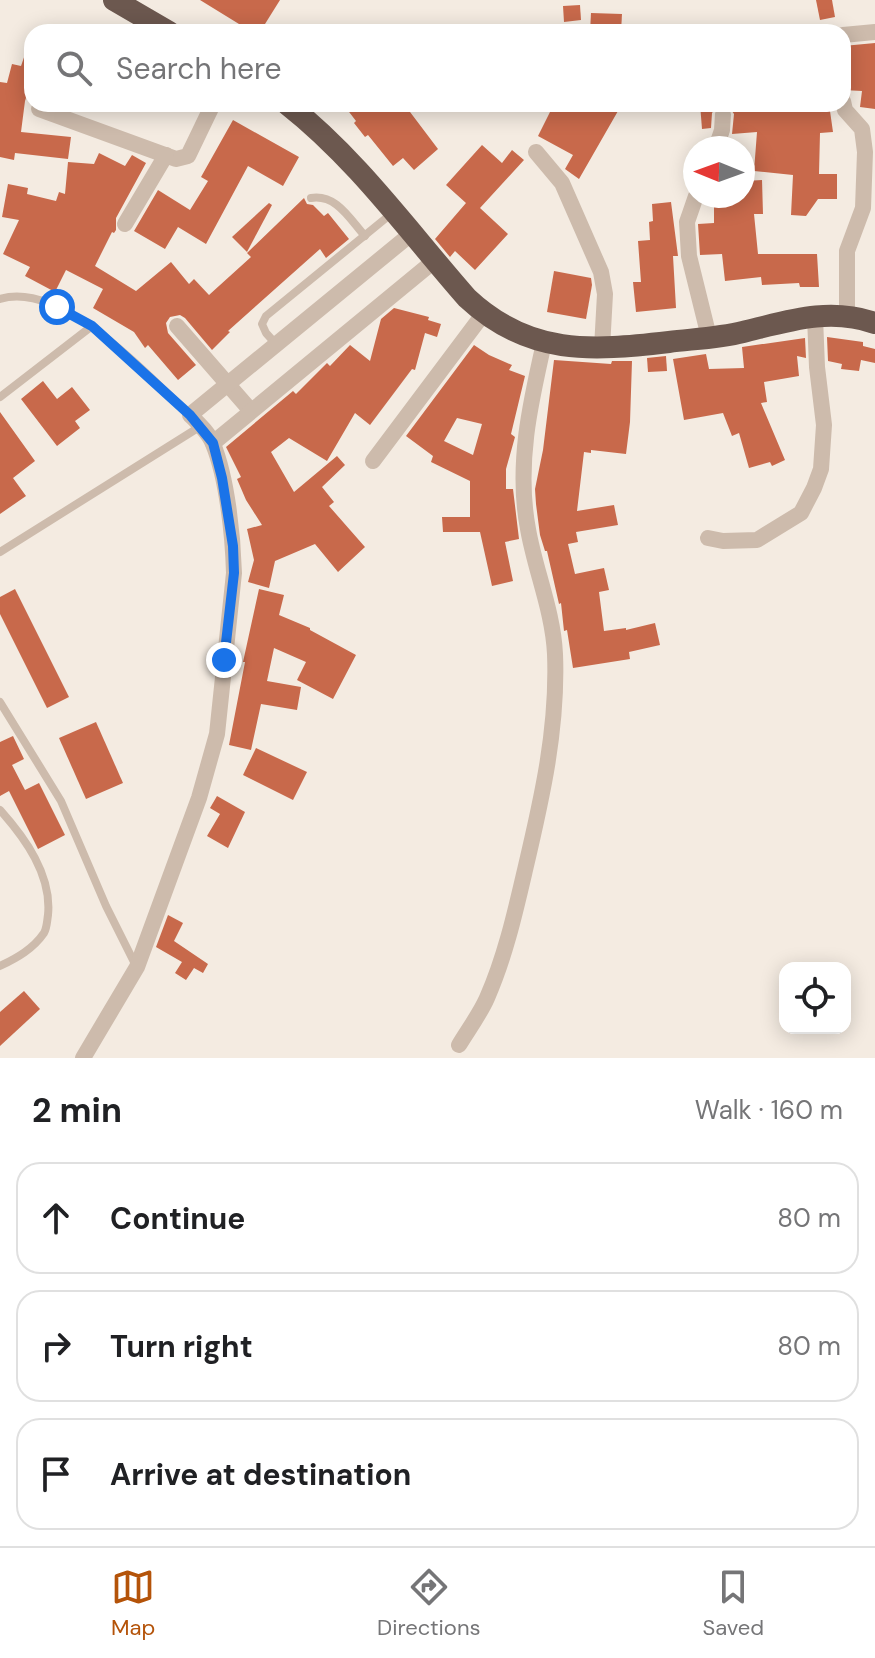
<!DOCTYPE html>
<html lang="en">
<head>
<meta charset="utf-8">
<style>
  body { margin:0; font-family:"DM Sans",sans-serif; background:#f6f6f6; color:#202124 }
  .controls { position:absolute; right:24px; bottom:24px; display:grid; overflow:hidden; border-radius:16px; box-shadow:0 4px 20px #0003 }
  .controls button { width:72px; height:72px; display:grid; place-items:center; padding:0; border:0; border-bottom:2px solid #e0e0e0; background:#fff; color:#202124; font:40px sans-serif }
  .compass { position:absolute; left:683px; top:136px; width:72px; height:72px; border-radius:50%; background:#fff; box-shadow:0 4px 20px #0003; rotate:271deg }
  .stop { position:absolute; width:24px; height:24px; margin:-18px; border:6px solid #1a73e8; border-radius:50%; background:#fff }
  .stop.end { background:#1a73e8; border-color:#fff; box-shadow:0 2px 8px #0008 }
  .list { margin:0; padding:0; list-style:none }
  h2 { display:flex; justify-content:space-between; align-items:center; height:104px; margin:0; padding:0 32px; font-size:34px }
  h2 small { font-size:26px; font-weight:400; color:#757577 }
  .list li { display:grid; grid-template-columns:52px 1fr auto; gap:24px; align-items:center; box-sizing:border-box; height:112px; margin:0 16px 16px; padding:0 16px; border:2px solid #e0e0e0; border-radius:24px }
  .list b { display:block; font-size:30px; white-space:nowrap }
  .list em { font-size:26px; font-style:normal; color:#757577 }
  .icon { flex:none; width:44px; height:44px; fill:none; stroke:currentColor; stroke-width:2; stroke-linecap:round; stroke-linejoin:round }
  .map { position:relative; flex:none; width:875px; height:1058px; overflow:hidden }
  .search { position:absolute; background:#fff; box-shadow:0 4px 20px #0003; left:24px; right:24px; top:24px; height:88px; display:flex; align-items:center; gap:20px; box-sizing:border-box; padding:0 28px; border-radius:24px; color:#757577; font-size:30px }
  .sheet { height:488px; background:#fff }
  nav { display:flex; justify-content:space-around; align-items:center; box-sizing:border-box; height:112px; border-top:2px solid #e0e0e0; background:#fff; font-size:22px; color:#757577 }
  nav a { display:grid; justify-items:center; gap:4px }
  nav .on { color:#b45309 }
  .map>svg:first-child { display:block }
</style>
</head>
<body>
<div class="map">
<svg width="875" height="1058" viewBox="0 0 875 1058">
  <rect width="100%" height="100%" fill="#f4ebe1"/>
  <g fill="#c8694b" fill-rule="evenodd">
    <path d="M200,0H280L260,32H252Z"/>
    <path d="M816,0H832L835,17L820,20Z"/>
    <path d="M580,5L581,20L564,22L563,6Z"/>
    <path d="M591,13L622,14L621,32H590Z"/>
    <path d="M30,40L32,41V79L25,101L21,132L71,137L68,159L15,153L14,160L0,157V82L7,83L12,64L21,66Z"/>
    <path d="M875,43V109L860,107L862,91L843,90V46Z"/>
    <path d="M343,104H404L438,149L414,170L403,158L393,166L368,135L365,137L354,123L356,121Z"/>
    <path d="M554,104H605L618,111L579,179L565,169L573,155L538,136Z"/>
    <path d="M700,104H719L712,113L711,128L702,129Z"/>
    <path d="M727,104H829L833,132L820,133L819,174H837V199H818L806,216L791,215L793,175L754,171L757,132L732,134L734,114Z"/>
    <path d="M233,120L299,157L283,186L248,166L206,244L178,227L165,249L134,231L158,190L190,210L208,181L201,177Z"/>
    <path d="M482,145L502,163L512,150L524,160L480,208L508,234L475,270L455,251L450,257L435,239L466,203L446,185Z"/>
    <path d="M99,153L125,166L132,155L146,163L116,218V230L114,233L112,232L95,266L136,291L171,262L189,284L194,279L209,295L251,257L247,253L304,198L307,204L313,205L324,216L328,213L349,239L326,258L320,249L228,331L230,332L212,350L185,318L180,315L170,317L166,323L168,333L196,365L178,380L148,345L145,348L134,332L93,308L103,289L66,270L55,292L25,276L30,267L3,254L19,220L2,217L8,184L28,188L27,194L56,201L59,192L65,194L68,162L94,164Z"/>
    <path d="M762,180L763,214H754L758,254H817L819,287H800L799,283L762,285L761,277L725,281L722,254L700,255L698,224L714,223V196H746L745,181Z"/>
    <path d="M671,202L678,256H673L676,308L636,312L633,282H641L638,241L650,240L649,222L653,221L652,204Z"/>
    <path d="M269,203L272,205L247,252L232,237Z"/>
    <path d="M554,271L591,278L592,285L586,319L547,312Z"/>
    <path d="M394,308L429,317L428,320L441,324L437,337L425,333L415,370L412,369L370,425L355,413L327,461L289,438L271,452L294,492L337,456L345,465L322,487L334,502L329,506L365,547L338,572L315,544L275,561L269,588L248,582L254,560L247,529L262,525L246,500L237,479L241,477L226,447L293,391L296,394L327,363L330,366L350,345L370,361L381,319Z"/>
    <path d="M827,337L863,342V346L875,349V363L861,360L859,371L841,369L842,364L828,361Z"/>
    <path d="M805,338L806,358L797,356L799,376L764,382L767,402L761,403L785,460L772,466L770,462L749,468L739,433L732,436L723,413L684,420L673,359L706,354L709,369L744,368L742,347Z"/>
    <path d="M474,345L489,355L512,365L509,370L525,376L511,434L515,437L506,469V489H513L519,539L505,542L513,581L492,586L480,532H443L442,517H470V481L431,462L433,456L406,436ZM457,418L482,424L473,455L444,441Z"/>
    <path d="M666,356L667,371L648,372L647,358Z"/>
    <path d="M554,360L611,364L612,361H632L630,422L626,454L591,450V453L584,452L577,511L614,505L618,525L576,532L578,542L568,544L575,574L604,568L609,590L599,592L604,631L626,628V630L655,623L660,645L629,652L630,659L573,668L567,630L564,631L561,603L559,604L547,551H545L540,535L536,504L535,489L543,450Z"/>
    <path d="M43,381L57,399L72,387L90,410L75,421L80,428L57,446L21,399Z"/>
    <path d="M0,412L35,461L13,478L26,496L0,514Z"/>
    <path d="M15,589L69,697L47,708L0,614V597Z"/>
    <path d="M259,589L284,595L279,615L310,628V630L356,655L333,699L297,680L306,662L274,648L267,681L301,687L297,710L261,704L251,750L229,745L245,662H243Z"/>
    <path d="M96,722L123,783L86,799L59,738Z"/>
    <path d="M13,736L24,759L12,765L25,790L39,783L65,835L38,849L9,791L0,796V742Z"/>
    <path d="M256,748L307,772L293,800L243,775Z"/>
    <path d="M217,796L245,812L228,848L207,836L220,814L210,808Z"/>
    <path d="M168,915L183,923L174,941L208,964L203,973L194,968L186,980L175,973L182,962L156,947Z"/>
    <path d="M24,991L40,1009L0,1046V1012Z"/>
  </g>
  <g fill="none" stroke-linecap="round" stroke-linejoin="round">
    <g stroke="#cdbbac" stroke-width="8">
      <path d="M311,198C336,194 349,218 365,236"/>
      <path d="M0,299C62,280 148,376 190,415"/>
      <path d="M276,344L266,333L262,324L266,316L391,214"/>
      <path d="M0,397L92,326"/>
      <path d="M0,552L201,426"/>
      <path d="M0,702L61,801L106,906L136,966"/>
      <path d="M0,810C25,838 52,875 48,915C47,921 47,928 44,933C33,949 17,958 0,966"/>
    </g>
    <g stroke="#cdbbac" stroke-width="16">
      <path d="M843,35L875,32"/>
      <path d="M843,101L845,110L862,129L865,152L863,208L847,251V316"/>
      <path d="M39,109L176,159L188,156L213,104"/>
      <path d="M716,148L722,130L723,114"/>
      <path d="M536,152L562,183L601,272L605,294L602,348"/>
      <path d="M696,196L687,222L689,256L709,337"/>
      <path d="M125,224L166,155"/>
      <path d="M177,326L251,411"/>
      <path d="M213,443L434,261"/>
      <path d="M373,461L484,313"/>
      <path d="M708,538L723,541L757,540L801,513L814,488L821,469L824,425L817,367L815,317"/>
      <path d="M459,1045C468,1030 480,1014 487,998C505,957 515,913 525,870C542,798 558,728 555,654C553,611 535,570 528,529C516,466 530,404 544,343"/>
      <path d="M83,1058L137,967L199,798L217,734L234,573C233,536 227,478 213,444C209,433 198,423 190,415L411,234"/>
    </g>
    <g stroke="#6c584f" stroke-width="22">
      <path d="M114,0L169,32"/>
      <path d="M287,104C357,159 409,232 467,298C529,356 591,351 669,342C693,339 719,338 743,332C788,321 829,307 875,323"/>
    </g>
  </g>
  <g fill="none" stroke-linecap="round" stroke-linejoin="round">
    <path stroke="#1a73e8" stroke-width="10" d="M57,307L92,326L190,415L213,443L222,478L233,546L234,573L224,660"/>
  </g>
</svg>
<div class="controls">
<button><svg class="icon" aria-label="locate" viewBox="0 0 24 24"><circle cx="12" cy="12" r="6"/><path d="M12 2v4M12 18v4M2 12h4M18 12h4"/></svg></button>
</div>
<svg class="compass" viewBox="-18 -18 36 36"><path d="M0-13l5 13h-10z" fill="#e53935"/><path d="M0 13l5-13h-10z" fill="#757577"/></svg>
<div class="stop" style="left:57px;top:307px"></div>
<div class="stop end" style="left:224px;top:660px"></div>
<div class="search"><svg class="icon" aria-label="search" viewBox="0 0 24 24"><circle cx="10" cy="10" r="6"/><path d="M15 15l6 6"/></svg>Search here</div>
</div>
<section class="sheet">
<h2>2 min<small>Walk · 160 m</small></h2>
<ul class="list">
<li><svg class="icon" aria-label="ahead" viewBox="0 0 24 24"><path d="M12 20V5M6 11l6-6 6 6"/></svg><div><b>Continue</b></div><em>80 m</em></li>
<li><svg class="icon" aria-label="right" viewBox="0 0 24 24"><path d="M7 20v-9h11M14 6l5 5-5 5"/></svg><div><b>Turn right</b></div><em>80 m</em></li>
<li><svg class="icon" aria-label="arrive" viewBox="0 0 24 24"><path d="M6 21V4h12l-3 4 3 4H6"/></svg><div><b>Arrive at destination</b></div></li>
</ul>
</section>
<nav>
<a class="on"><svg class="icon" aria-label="map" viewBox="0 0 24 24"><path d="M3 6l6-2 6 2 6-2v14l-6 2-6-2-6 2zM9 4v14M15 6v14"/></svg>Map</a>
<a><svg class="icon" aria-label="directions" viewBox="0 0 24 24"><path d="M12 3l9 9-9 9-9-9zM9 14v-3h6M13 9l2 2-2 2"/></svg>Directions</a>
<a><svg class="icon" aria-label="saved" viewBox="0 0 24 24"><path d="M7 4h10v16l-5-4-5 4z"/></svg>Saved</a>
</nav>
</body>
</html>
